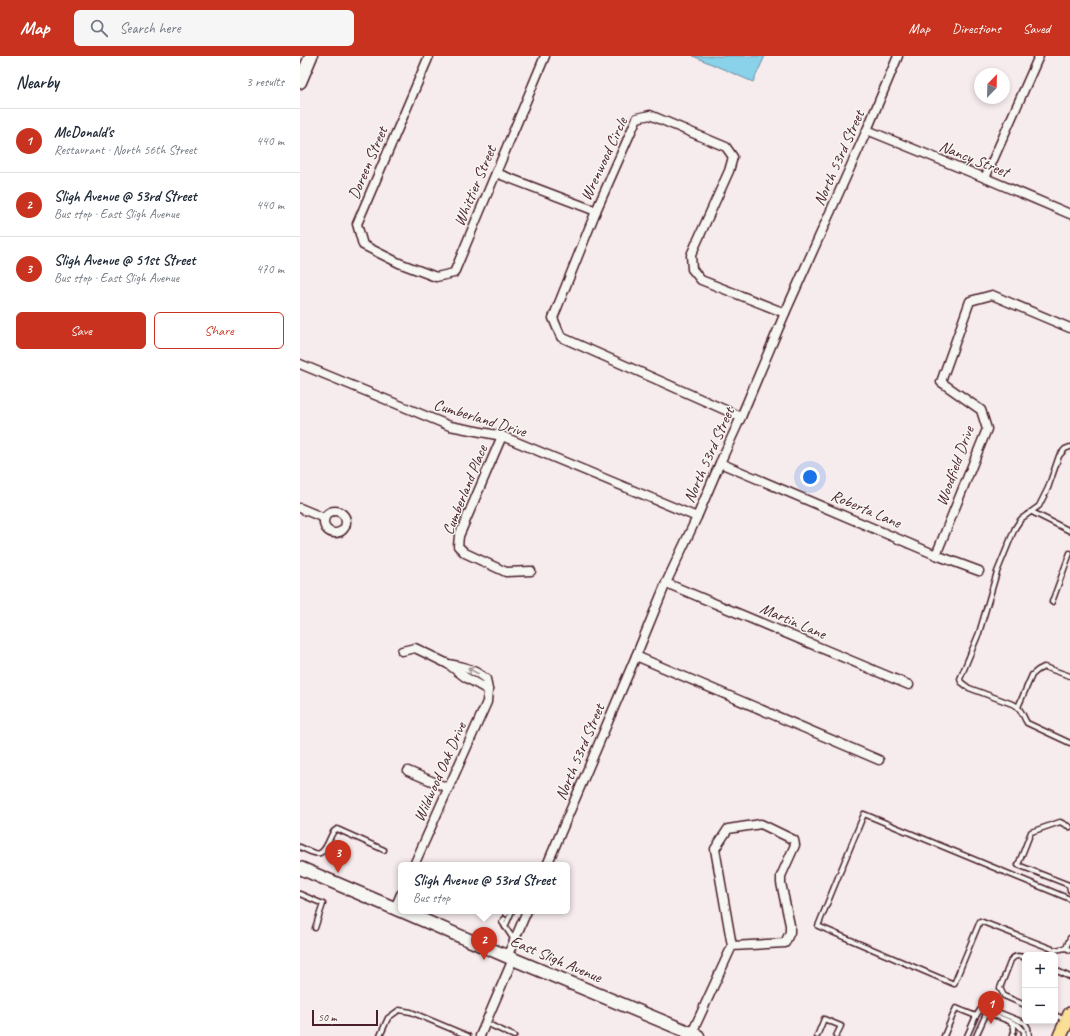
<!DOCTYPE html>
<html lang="en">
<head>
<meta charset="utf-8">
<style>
  body { margin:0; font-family:Caveat,sans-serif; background:#f6f6f7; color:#1f2937 }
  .controls { position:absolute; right:12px; bottom:12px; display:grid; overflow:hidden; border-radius:6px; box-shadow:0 2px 6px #0003 }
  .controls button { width:36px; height:36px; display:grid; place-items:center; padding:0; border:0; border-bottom:1px solid #e0e1e3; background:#fff; color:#1f2937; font:20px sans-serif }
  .compass { position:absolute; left:674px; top:12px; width:36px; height:36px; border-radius:50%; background:#fff; box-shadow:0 2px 6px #0003; rotate:23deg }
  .scale { position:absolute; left:12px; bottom:10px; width:66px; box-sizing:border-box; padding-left:4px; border:2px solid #4a1f2b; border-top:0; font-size:11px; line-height:14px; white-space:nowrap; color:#4a1f2b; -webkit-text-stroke:3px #f6f6f2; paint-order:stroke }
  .you { position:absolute; left:510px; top:421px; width:14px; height:14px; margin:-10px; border:3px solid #fff; border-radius:50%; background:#1a73e8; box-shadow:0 0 0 6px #1a73e833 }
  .badge { display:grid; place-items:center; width:26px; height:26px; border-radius:50%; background:#c8321e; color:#fff; font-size:13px; font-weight:700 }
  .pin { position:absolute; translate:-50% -33px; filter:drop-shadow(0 1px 2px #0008) }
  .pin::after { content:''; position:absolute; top:21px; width:14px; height:12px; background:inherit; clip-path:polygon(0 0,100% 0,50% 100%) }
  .popup { position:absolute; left:98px; top:806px; width:172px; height:52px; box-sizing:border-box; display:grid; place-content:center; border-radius:6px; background:#fff; filter:drop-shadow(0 1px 3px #0005); font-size:13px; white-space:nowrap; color:#747a83 }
  .popup b { font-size:15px; color:#1f2937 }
  .popup::after { content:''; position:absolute; left:50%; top:100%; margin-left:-8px; border:8px solid transparent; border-top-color:#fff }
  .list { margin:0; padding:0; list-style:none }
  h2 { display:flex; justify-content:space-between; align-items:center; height:52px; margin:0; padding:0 16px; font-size:17px }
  h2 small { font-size:13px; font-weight:400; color:#747a83 }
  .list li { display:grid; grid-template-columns:26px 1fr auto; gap:12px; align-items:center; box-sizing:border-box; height:64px; padding:0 16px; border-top:1px solid #e0e1e3 }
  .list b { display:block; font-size:15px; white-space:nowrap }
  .list p { margin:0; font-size:13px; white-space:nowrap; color:#747a83 }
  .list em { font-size:13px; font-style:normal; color:#747a83 }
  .actions { display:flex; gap:8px; padding:12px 16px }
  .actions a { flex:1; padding:9px 0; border:1px solid #c8321e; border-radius:6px; text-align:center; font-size:14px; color:#c8321e }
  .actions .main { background:#c8321e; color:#fff }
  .icon { flex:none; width:22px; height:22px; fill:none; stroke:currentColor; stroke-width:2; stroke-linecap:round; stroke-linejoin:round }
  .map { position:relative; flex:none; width:770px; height:980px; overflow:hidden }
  header { display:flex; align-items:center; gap:24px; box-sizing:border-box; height:56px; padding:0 20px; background:#c8321e; color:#fff }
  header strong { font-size:19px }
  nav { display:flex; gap:22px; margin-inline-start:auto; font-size:14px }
  .search { width:280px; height:36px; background:#f6f6f7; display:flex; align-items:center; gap:10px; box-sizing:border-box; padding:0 14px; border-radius:6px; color:#747a83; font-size:15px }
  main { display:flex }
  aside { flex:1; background:#fff }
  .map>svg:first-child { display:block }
</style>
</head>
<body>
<header>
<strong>Map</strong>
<div class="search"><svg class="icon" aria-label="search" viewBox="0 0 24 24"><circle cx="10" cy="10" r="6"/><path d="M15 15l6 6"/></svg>Search here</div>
<nav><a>Map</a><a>Directions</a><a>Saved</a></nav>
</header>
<main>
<aside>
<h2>Nearby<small>3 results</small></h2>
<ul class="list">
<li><span class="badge">1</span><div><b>McDonald's</b><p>Restaurant · North 56th Street</p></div><em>440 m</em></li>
<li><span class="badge">2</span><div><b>Sligh Avenue @ 53rd Street</b><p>Bus stop · East Sligh Avenue</p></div><em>440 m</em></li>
<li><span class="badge">3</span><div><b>Sligh Avenue @ 51st Street</b><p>Bus stop · East Sligh Avenue</p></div><em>470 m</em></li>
</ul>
<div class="actions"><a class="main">Save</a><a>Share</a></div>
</aside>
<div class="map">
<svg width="770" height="980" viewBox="0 0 770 980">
  <rect width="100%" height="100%" fill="#f7eced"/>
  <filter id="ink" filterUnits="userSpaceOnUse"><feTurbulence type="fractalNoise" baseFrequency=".025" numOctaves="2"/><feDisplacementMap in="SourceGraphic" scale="8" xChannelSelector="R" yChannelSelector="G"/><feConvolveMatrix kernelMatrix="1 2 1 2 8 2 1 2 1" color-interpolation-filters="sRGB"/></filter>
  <g filter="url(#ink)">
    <path fill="#89d2ea" stroke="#708a9e" d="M393,0H465L453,26Z"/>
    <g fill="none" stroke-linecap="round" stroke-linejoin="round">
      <defs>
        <g id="lane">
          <path d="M770,391L765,393L759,400L748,432L739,450L721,463L715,472L697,516L679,577L660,623L661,626L669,632L715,649C722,653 723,661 727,667L770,687"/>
          <path d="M732,456L770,475"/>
          <path d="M752,546L770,497"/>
          <path d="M718,651L732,619L738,614L744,611L770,620"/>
          <path d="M770,771L760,766L731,776L718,809L769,829L770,834"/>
          <path d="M0,791C20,801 22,801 31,780C33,776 33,775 37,773L84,794"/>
          <path d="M0,838L23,848L15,872"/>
          <path d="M770,843L564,758L518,870L654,928L680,865L755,894L766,892L770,894"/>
          <path d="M206,858L207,855"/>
          <path d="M204,863L202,866L214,884"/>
          <path d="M205,871L212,855"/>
          <path d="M766,892L770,882"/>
          <path d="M725,902C719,899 715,899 711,904L700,932L704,940L725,949"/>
          <path d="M755,914L770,921"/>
          <path d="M755,959L765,964"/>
          <path d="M711,966L718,969L723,974"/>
          <path d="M186,967L214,980"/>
          <path d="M80,980L88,962L99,954L111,956L168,980"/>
          <path d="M517,980L524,963L541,970L536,980"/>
          <path d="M644,980L656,952L676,960"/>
          <path d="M667,980L676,960L680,954L688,952L725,967L728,972L729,980"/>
          <path d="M676,980L686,958H691L711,966L714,971V975"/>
          <path d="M713,980V978"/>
          <path d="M724,980V977"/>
        </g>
        <g id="street">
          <path d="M129,0L57,168L63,189L99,207L136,221L154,217L245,0"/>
          <path d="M567,74L685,122L770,158"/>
          <path d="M196,117L296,155"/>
          <path d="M685,122L739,0"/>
          <path d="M0,308L150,370L202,380L397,461"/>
          <path d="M441,361L261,281L253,262L296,155L337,62L350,59L426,91L433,101L429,115L391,199L392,213L401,224L485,257"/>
          <path d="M202,380L159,480L158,490L165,497L206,516L231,515"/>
          <path d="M420,407L636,499L679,515"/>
          <path d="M0,452L24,462"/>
          <circle cx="35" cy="466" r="11"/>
          <path d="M636,499L687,373L681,354L641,326L670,245L692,239L770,272"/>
          <path d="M366,527L609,629"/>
          <path d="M102,595L115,592L148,608L165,621L188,634"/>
          <path d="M336,600L579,704"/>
          <path d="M108,715L148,732"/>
          <path d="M114,809L187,646L188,634L186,623C173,613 165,611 148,608"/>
          <path d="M247,809L336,600L366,527L397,461L420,407L441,361L485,257L567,74L598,0"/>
          <path d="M95,852L101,838"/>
          <path d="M207,901L227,855"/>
          <path d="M392,977L432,890L415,793L428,773L461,768L494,784L495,789L481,820V827L490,869V876L485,887L432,890"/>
          <path d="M180,980L213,903"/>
        </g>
        <g id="secondary">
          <path d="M0,26L11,0"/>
          <path d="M0,812L101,855"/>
          <path d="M102,855L213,903L398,980"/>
        </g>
        <path id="primary" d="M760,980L770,958"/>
      </defs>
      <use href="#lane" stroke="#4a1f2b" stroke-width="7"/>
      <use href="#street" stroke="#4a1f2b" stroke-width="11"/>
      <use href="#secondary" stroke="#4a1f2b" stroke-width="15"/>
      <use href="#primary" stroke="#4a1f2b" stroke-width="16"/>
      <use href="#lane" stroke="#f6f6f2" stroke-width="4"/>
      <use href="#street" stroke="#f6f6f2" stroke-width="8"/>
      <use href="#secondary" stroke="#f6f6f2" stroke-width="12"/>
      <use href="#primary" stroke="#fadf96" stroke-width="13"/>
    </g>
    <defs><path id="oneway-shaft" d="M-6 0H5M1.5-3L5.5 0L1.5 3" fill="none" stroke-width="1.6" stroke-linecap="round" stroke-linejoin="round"/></defs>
    <use stroke="#a99598" href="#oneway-shaft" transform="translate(173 615) rotate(-153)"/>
  </g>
  <g text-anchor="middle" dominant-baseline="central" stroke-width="3" stroke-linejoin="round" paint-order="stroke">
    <g font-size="16" fill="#4a1f2b" stroke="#f6f6f2">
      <text transform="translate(539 102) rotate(-66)">North 53rd Street</text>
      <text transform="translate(304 103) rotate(-65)">Wrenwood Circle</text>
      <text transform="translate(674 103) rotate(22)">Nancy Street</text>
      <text transform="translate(68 107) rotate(-67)">Doreen Street</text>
      <text transform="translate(175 130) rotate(-67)">Whittier Street</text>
      <text transform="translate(180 362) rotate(17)">Cumberland Drive</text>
      <text transform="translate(409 399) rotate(-66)">North 53rd Street</text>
      <text transform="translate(655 410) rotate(-70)">Woodfield Drive</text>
      <text transform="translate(165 434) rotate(-68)">Cumberland Place</text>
      <text transform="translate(566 453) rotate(23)">Roberta Lane</text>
      <text transform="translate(493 565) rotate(23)">Martin Lane</text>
      <text transform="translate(280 696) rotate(-67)">North 53rd Street</text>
      <text transform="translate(140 716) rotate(-66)">Wildwood Oak Drive</text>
      <text transform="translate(256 903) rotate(23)">East Sligh Avenue</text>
    </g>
  </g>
</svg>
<div class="controls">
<button>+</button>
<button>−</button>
</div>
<svg class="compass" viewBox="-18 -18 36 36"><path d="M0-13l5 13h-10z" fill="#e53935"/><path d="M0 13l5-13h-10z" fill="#747a83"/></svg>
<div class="scale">50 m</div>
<div class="you"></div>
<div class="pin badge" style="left:691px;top:968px">1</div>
<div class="pin badge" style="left:184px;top:904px">2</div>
<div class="popup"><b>Sligh Avenue @ 53rd Street</b>Bus stop</div>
<div class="pin badge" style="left:38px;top:817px">3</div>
</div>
</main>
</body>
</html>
